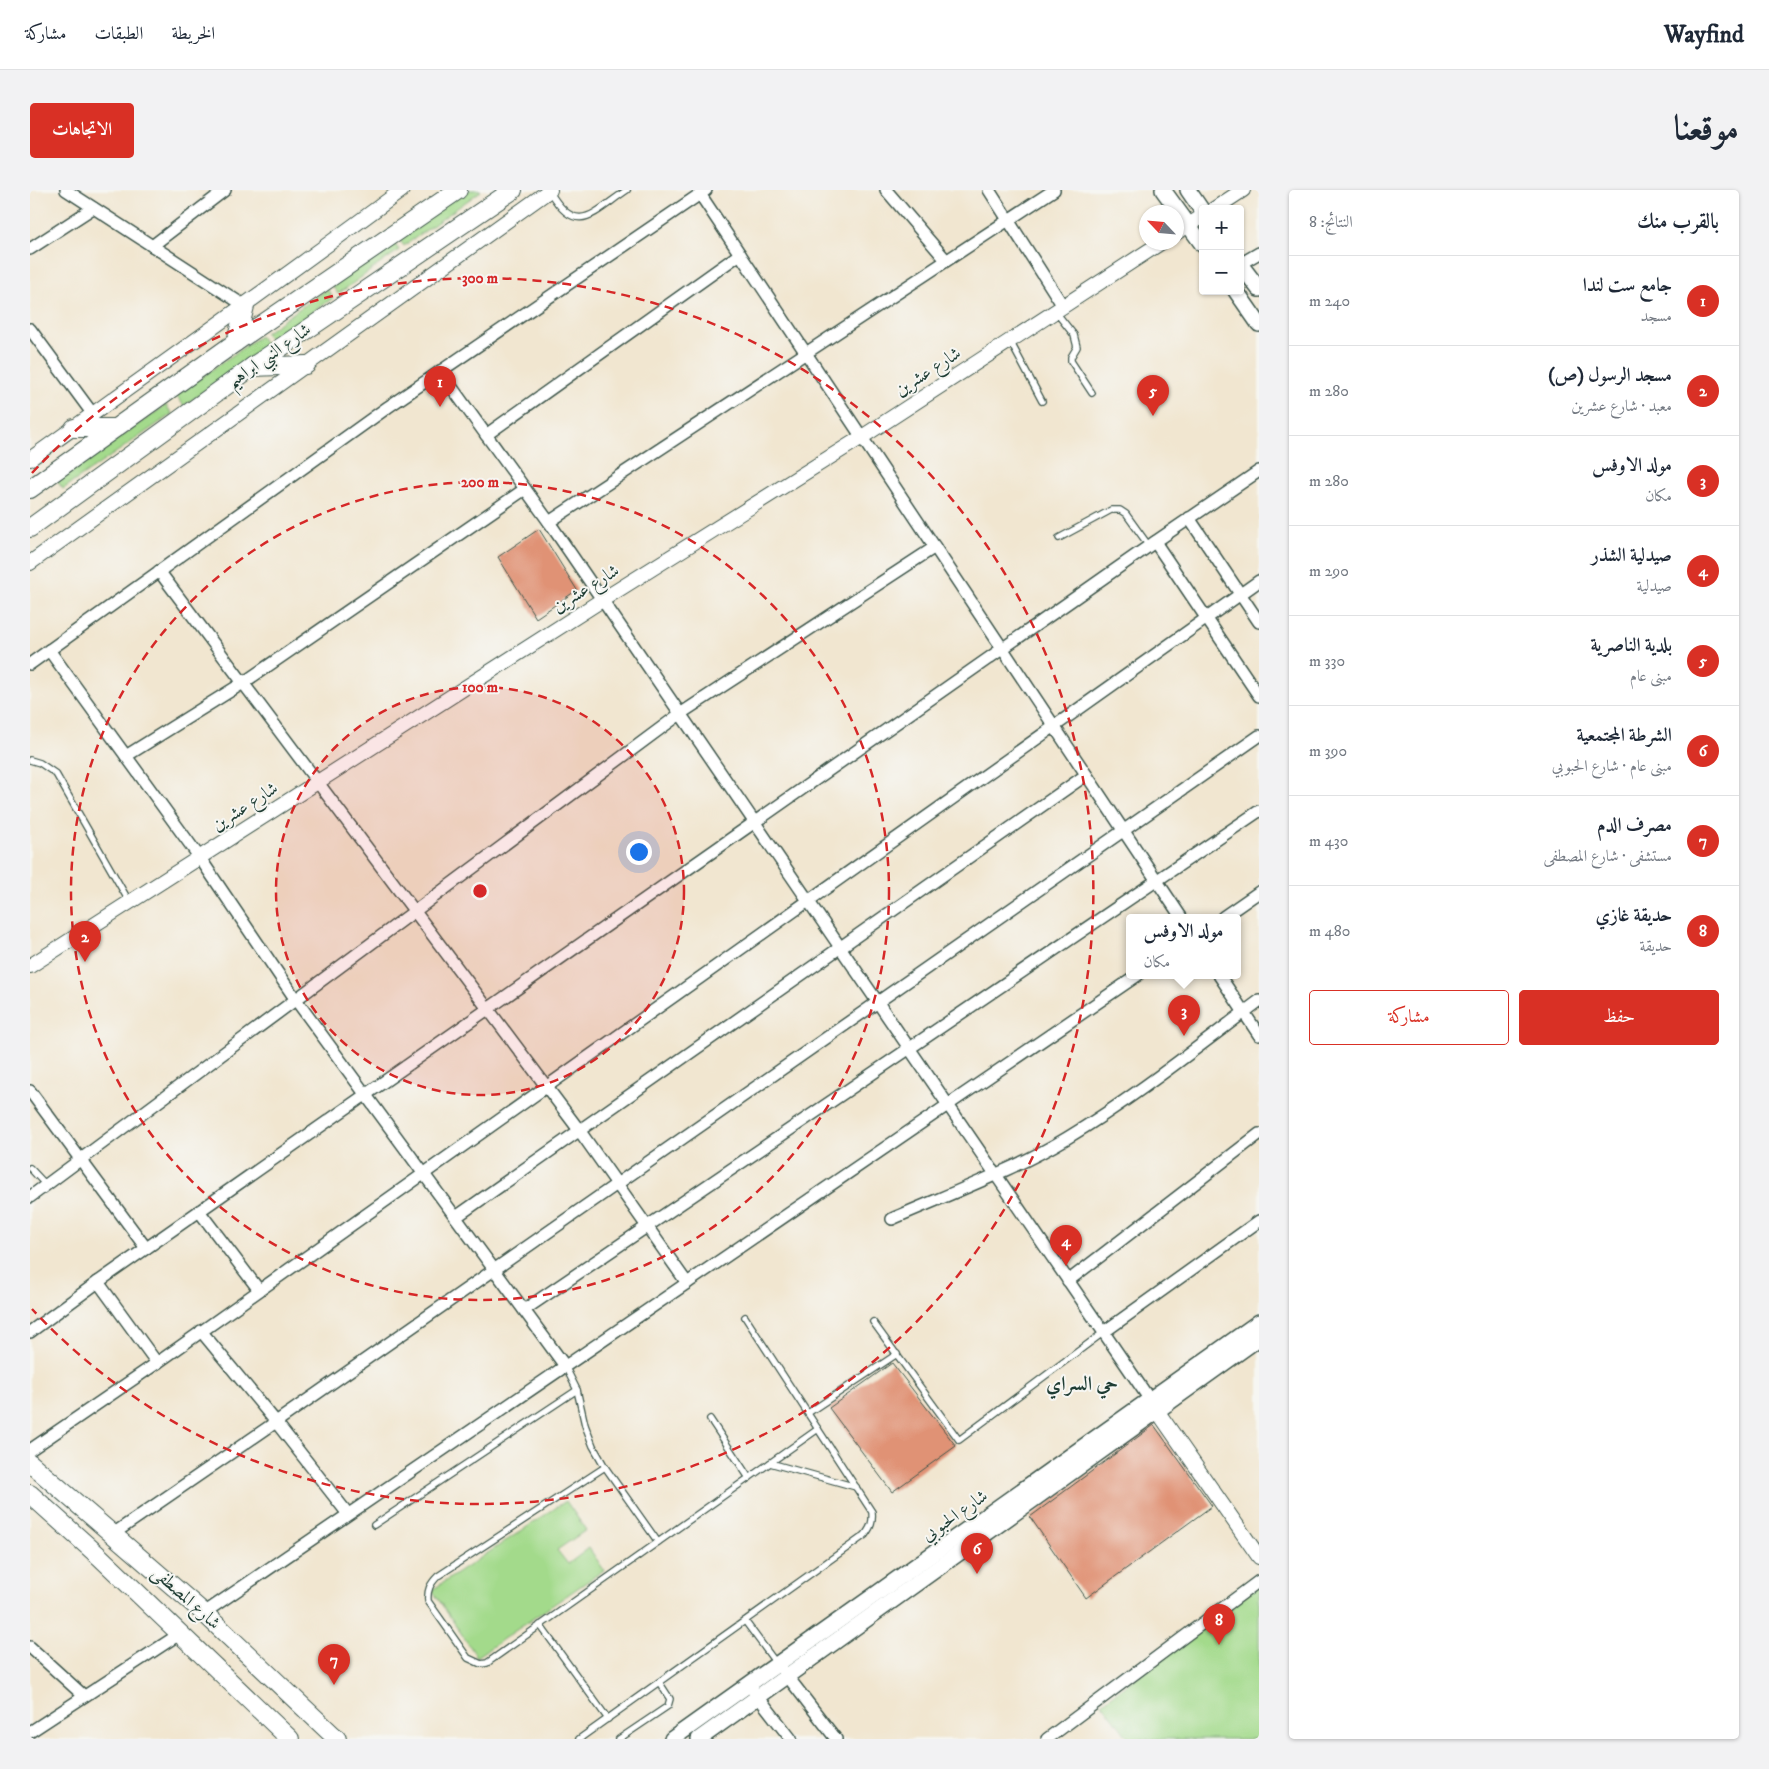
<!DOCTYPE html>
<html lang="ar">
<head>
<meta charset="utf-8">
<style>
  body { margin:0; font-family:"IM FELL DW Pica",Amiri,serif; background:#f2f2f3; color:#1f2937; direction:rtl }
  .controls { position:absolute; right:15px; top:15px; display:grid; overflow:hidden; border-radius:5px; box-shadow:0 1px 4px #0004 }
  .controls button { width:45px; height:45px; display:grid; place-items:center; padding:0; border:0; border-bottom:1px solid #e0e1e3; background:#fff; color:#1f2937; font:25px sans-serif }
  .compass { position:absolute; left:1109px; top:15px; width:45px; height:45px; border-radius:50%; background:#fff; box-shadow:0 1px 4px #0004; rotate:296deg }
  .you { position:absolute; left:608px; top:661px; width:18px; height:18px; margin:-12px; border:4px solid #fff; border-radius:50%; background:#1a73e8; box-shadow:0 0 0 8px #1a73e833 }
  .badge { display:grid; place-items:center; width:32px; height:32px; border-radius:50%; background:#d93025; color:#fff; font-size:16px; font-weight:700 }
  .pin { position:absolute; translate:-50% -41px; filter:drop-shadow(0 1px 2px #0008) }
  .pin::after { content:''; position:absolute; top:26px; width:18px; height:15px; background:inherit; clip-path:polygon(0 0,100% 0,50% 100%) }
  .popup { position:absolute; left:1096px; top:724px; width:115px; height:65px; box-sizing:border-box; display:grid; place-content:center; border-radius:5px; background:#fff; filter:drop-shadow(0 1px 4px #0005); font-size:16px; white-space:nowrap; color:#747a83 }
  .popup b { font-size:19px; color:#1f2937 }
  .popup::after { content:''; position:absolute; left:50%; top:100%; margin-left:-10px; border:10px solid transparent; border-top-color:#fff }
  .list { margin:0; padding:0; list-style:none }
  h2 { display:flex; justify-content:space-between; align-items:center; height:65px; margin:0; padding:0 20px; font-size:21px }
  h2 small { font-size:16px; font-weight:400; color:#747a83 }
  .list li { display:grid; grid-template-columns:32px 1fr auto; gap:15px; align-items:center; box-sizing:border-box; height:90px; padding:0 20px; border-top:1px solid #e0e1e3 }
  .list b { display:block; font-size:19px; white-space:nowrap }
  .list p { margin:0; font-size:16px; white-space:nowrap; color:#747a83 }
  .list em { font-size:16px; font-style:normal; color:#747a83 }
  .actions { display:flex; gap:10px; padding:15px 20px }
  .actions a { flex:1; padding:11px 0; border:1px solid #d93025; border-radius:5px; text-align:center; font-size:18px; color:#d93025 }
  .actions .main { background:#d93025; color:#fff }
  .map { position:relative; flex:none; width:1229px; height:1549px; overflow:hidden; direction:ltr; border-radius:5px }
  header { display:flex; align-items:center; gap:30px; box-sizing:border-box; height:70px; padding:0 25px; background:#fff; border-bottom:1px solid #e0e1e3 }
  header strong { font-size:24px }
  nav { display:flex; gap:28px; margin-inline-start:auto; font-size:18px }
  .intro { display:flex; align-items:center; justify-content:space-between; box-sizing:border-box; height:120px; padding:0 30px }
  h1 { margin:0; font-size:35px }
  .button { padding:12px 22px; border-radius:5px; background:#d93025; color:#fff; font-size:18px; font-weight:700 }
  main { display:flex; gap:30px; padding:0 30px }
  aside { flex:1; background:#fff; border-radius:5px; box-shadow:0 1px 4px #0004 }
  .map>svg:first-child { display:block }
</style>
</head>
<body>
<header>
<strong>Wayfind</strong>
<nav><a>الخريطة</a><a>الطبقات</a><a>مشاركة</a></nav>
</header>
<div class="intro"><h1>موقعنا</h1><a class="button">الاتجاهات</a></div>
<main>
<aside>
<h2>بالقرب منك<small>النتائج: 8</small></h2>
<ul class="list">
<li><span class="badge">1</span><div><b>جامع ست لندا</b><p>مسجد</p></div><em>240 m</em></li>
<li><span class="badge">2</span><div><b>مسجد الرسول (ص)</b><p>معبد · شارع عشرين</p></div><em>280 m</em></li>
<li><span class="badge">3</span><div><b>مولد الاوفس</b><p>مكان</p></div><em>280 m</em></li>
<li><span class="badge">4</span><div><b>صيدلية الشذر</b><p>صيدلية</p></div><em>290 m</em></li>
<li><span class="badge">5</span><div><b>بلدية الناصرية</b><p>مبنى عام</p></div><em>330 m</em></li>
<li><span class="badge">6</span><div><b>الشرطة المجتمعية</b><p>مبنى عام · شارع الحبوبي</p></div><em>390 m</em></li>
<li><span class="badge">7</span><div><b>مصرف الدم</b><p>مستشفى · شارع المصطفى</p></div><em>430 m</em></li>
<li><span class="badge">8</span><div><b>حديقة غازي</b><p>حديقة</p></div><em>480 m</em></li>
</ul>
<div class="actions"><a class="main">حفظ</a><a>مشاركة</a></div>
</aside>
<div class="map">
<svg width="1229" height="1549" viewBox="0 0 1229 1549">
  <rect width="100%" height="100%" fill="#f6f6f2"/>
  <filter id="ink" filterUnits="userSpaceOnUse"><feTurbulence type="fractalNoise" baseFrequency=".02" numOctaves="2"/><feDisplacementMap in="SourceGraphic" scale="10" xChannelSelector="R" yChannelSelector="G"/><feConvolveMatrix kernelMatrix="1 2 1 2 8 2 1 2 1" color-interpolation-filters="sRGB"/></filter>
  <filter id="wash" filterUnits="userSpaceOnUse"><feTurbulence type="fractalNoise" baseFrequency=".0096" numOctaves="4" result="noise"/><feDisplacementMap in="SourceGraphic" scale="20" xChannelSelector="R" yChannelSelector="G"/><feGaussianBlur stdDeviation="1.12" result="paint"/><feColorMatrix in="noise" values="0 0 0 0 0 0 0 0 0 0 0 0 0 0 0 0 0 1.4 0 .05"/><feComposite in="paint" operator="in"/></filter>
  <g filter="url(#wash)">
    <rect width="100%" height="100%" fill="#f1e6d0"/>
    <g fill="#a3da8b" stroke="#618c60">
      <path d="M435,0H450L451,1L374,56L368,48Z"/>
      <path d="M363,52L369,60L308,104L302,95Z"/>
      <path d="M297,99L303,108L241,151L235,143Z"/>
      <path d="M230,146L236,155L154,216L146,205Z"/>
      <path d="M136,215L142,224L33,299L27,291Z"/>
      <path d="M536,1311L556,1340L527,1360L538,1374L559,1358L574,1380L447,1467L402,1400Z"/>
      <path d="M1227,1396L1229,1398V1549H1099L1072,1513Z"/>
    </g>
    <g id="blocks">
      <g fill="#e09274">
        <path d="M509,339L547,400L506,428L468,367Z"/>
        <path d="M862,1173L926,1256L862,1302L799,1218Z"/>
        <path d="M1124,1235L1182,1316L1056,1408L1000,1327Z"/>
      </g>
    </g>
  </g>
  <g filter="url(#ink)">
    <use href="#blocks" fill-opacity="0" stroke="#3e564b" stroke-width="1"/>
    <g fill="none" stroke-linecap="round" stroke-linejoin="round">
      <defs>
        <g id="service">
          <path d="M520,2C547,48 564,22 597,0"/>
          <path d="M1025,121L1044,145L1047,157L1041,167V171L1062,203"/>
          <path d="M980,151L1012,211"/>
          <path d="M1029,348L1081,320H1090L1096,324L1119,356"/>
          <path d="M0,570L10,573L26,584L100,713"/>
          <path d="M0,978L16,995"/>
          <path d="M843,1132L929,1250L1074,1142"/>
          <path d="M535,1176L547,1200L555,1235L563,1256L575,1277L628,1352"/>
          <path d="M778,1223L867,1164"/>
          <path d="M680,1229L719,1288"/>
          <path d="M740,1273L826,1297"/>
          <path d="M575,1277L408,1386C400,1394 397,1400 398,1411L438,1468L451,1474L457,1473L788,1239"/>
          <path d="M344,1335L547,1200"/>
          <path d="M715,1431L746,1473"/>
          <path d="M510,1435L578,1529"/>
          <path d="M549,1549L835,1345C841,1337 843,1332 842,1322L715,1127"/>
          <path d="M589,1549L638,1516L640,1509L629,1492"/>
        </g>
        <g id="minor">
          <path d="M36,0L215,116"/>
          <path d="M856,0L916,70"/>
          <path d="M959,0L1033,116"/>
          <path d="M670,4L1151,727"/>
          <path d="M122,56L195,0"/>
          <path d="M0,59L63,18"/>
          <path d="M1210,74L1229,63"/>
          <path d="M0,139L62,223"/>
          <path d="M410,181L519,332L1120,1210"/>
          <path d="M456,245L710,64"/>
          <path d="M1159,328L1229,432"/>
          <path d="M519,332L1024,0"/>
          <path d="M1125,352L1229,506"/>
          <path d="M129,381L549,940L657,1093"/>
          <path d="M19,460L170,668L266,810L535,1176"/>
          <path d="M0,474L358,217L676,0"/>
          <path d="M96,566L213,493L495,299"/>
          <path d="M1193,727L1229,702"/>
          <path d="M1189,785L1229,845"/>
          <path d="M0,901L116,1058"/>
          <path d="M0,1007L650,524L905,357"/>
          <path d="M169,1021L229,1100"/>
          <path d="M426,1027L1056,585"/>
          <path d="M862,1029C919,1004 984,980 1037,948C1105,907 1166,858 1229,811"/>
          <path d="M1038,1091L1229,944"/>
          <path d="M68,1092L127,1173"/>
          <path d="M494,1120L1229,621"/>
          <path d="M171,1141L246,1232L318,1324"/>
          <path d="M0,1142L68,1092L1119,356L1229,281"/>
          <path d="M1074,1142L1229,1031"/>
          <path d="M0,1260L127,1173L1229,391"/>
          <path d="M83,1344L246,1232L1229,546"/>
          <path d="M174,1423L1108,785"/>
          <path d="M0,1457L54,1506"/>
          <path d="M748,1474L806,1549"/>
          <path d="M719,1495L761,1549"/>
          <path d="M0,1542L151,1443"/>
          <path d="M1017,1549L1229,1391"/>
        </g>
        <g id="tertiary">
          <path d="M1184,19L1213,0"/>
          <path d="M1146,43L1173,26"/>
          <path d="M0,269C124,180 249,91 372,0"/>
          <path d="M0,373L520,0"/>
          <path d="M0,776L572,410L832,247L1132,52"/>
          <path d="M1121,1212L1229,1367"/>
        </g>
        <g id="secondary">
          <path d="M1133,0L1173,55"/>
          <path d="M1158,0L1173,22"/>
          <path d="M1210,74L1229,99"/>
          <path d="M1206,101L1229,134"/>
          <path d="M642,1549L1229,1132"/>
          <path d="M669,1549L1229,1148"/>
        </g>
        <g id="primary">
          <path d="M206,152L215,116"/>
          <path d="M222,177L276,175"/>
          <path d="M44,238H85"/>
          <path d="M0,299L206,152L428,0"/>
          <path d="M0,338L222,177L483,0"/>
        </g>
        <g id="trunk">
          <path d="M0,1273L174,1423L307,1549"/>
          <path d="M0,1304L70,1367L260,1549"/>
        </g>
      </defs>
      <use href="#service" stroke="#3e564b" stroke-width="8"/>
      <use href="#minor" stroke="#3e564b" stroke-width="14"/>
      <use href="#tertiary" stroke="#3e564b" stroke-width="16"/>
      <use href="#secondary" stroke="#3e564b" stroke-width="18"/>
      <use href="#primary" stroke="#3e564b" stroke-width="20"/>
      <use href="#trunk" stroke="#3e564b" stroke-width="20"/>
      <use href="#service" stroke="#fff" stroke-width="5.5"/>
      <use href="#minor" stroke="#fff" stroke-width="11"/>
      <use href="#tertiary" stroke="#fff" stroke-width="14"/>
      <use href="#secondary" stroke="#fff" stroke-width="15"/>
      <use href="#primary" stroke="#fff" stroke-width="18"/>
      <use href="#trunk" stroke="#fff" stroke-width="18"/>
    </g>
  </g>
  <circle cx="450" cy="701" r="204" fill="#d62828" fill-opacity=".12"/>
  <g fill="none" stroke="#d62828" stroke-width="2.5" stroke-dasharray="9 6">
    <circle cx="450" cy="701" r="204"/>
    <circle cx="450" cy="701" r="409"/>
    <path d="M2 283A613 613 0 1 1 2 1119"/>
  </g>
  <g text-anchor="middle" dominant-baseline="central" stroke-width="4" stroke-linejoin="round" paint-order="stroke">
    <g font-size="18" fill="#1f3d34" stroke="#f6f6f2">
      <text transform="translate(239 166) rotate(-35)">شارع النبي ابراهيم</text>
      <text transform="translate(898 182) rotate(-33)">شارع عشرين</text>
      <text transform="translate(556 399) rotate(-32)">شارع عشرين</text>
      <text transform="translate(215 617) rotate(-33)">شارع عشرين</text>
      <text transform="translate(925 1326) rotate(-35)">شارع الحبوبي</text>
      <text transform="translate(156 1408) rotate(42)">شارع المصطفى</text>
    </g>
    <g font-size="20" font-weight="bold" fill="#1f3d34" stroke="#f6f6f2">
      <text x="1052" y="1194">حي السراي</text>
    </g>
  </g>
  <circle cx="450" cy="701" r="8" fill="#d62828" stroke="#f6f6f2" stroke-width="2.5"/>
  <g font-size="15" text-anchor="middle" font-weight="bold" fill="#d62828" stroke="#f6f6f2" stroke-width="4" stroke-linejoin="round" paint-order="stroke">
    <text x="450" y="93">300 m</text>
    <text x="450" y="297">200 m</text>
    <text x="450" y="502">100 m</text>
  </g>
</svg>
<div class="controls">
<button>+</button>
<button>−</button>
</div>
<svg class="compass" viewBox="-18 -18 36 36"><path d="M0-13l5 13h-10z" fill="#e53935"/><path d="M0 13l5-13h-10z" fill="#747a83"/></svg>
<div class="you"></div>
<div class="pin badge" style="left:410px;top:217px">1</div>
<div class="pin badge" style="left:55px;top:772px">2</div>
<div class="pin badge" style="left:1154px;top:846px">3</div>
<div class="popup"><b>مولد الاوفس</b>مكان</div>
<div class="pin badge" style="left:1036px;top:1076px">4</div>
<div class="pin badge" style="left:1123px;top:226px">5</div>
<div class="pin badge" style="left:947px;top:1384px">6</div>
<div class="pin badge" style="left:304px;top:1495px">7</div>
<div class="pin badge" style="left:1189px;top:1455px">8</div>
</div>
</main>
</body>
</html>
